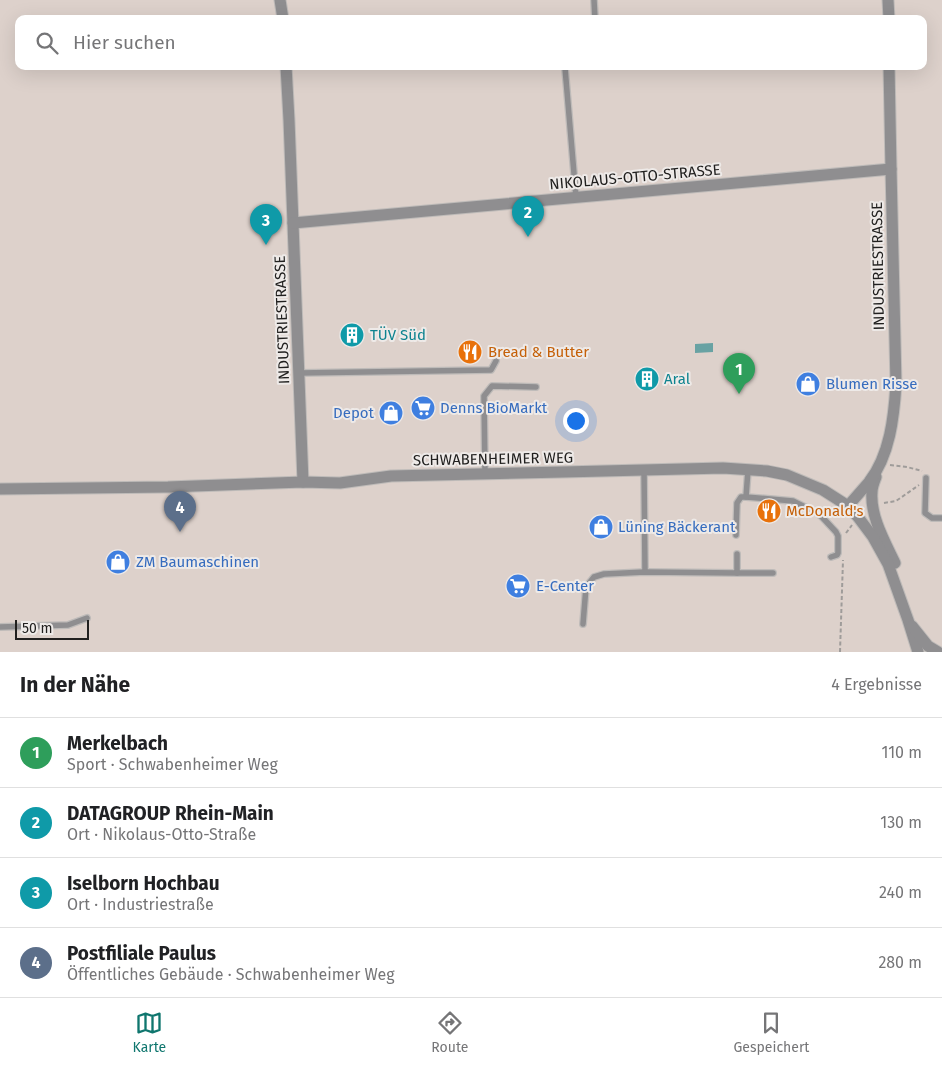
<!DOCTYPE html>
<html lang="de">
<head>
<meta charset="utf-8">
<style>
  body { margin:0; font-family:"Fira Sans",sans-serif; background:#f6f6f6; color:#202124 }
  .scale { position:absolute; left:15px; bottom:12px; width:74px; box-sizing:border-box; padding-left:5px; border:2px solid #21201f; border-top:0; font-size:14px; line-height:18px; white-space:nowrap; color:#21201f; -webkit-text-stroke:4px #eeeae8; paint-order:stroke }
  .you { position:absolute; left:575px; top:420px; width:18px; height:18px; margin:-12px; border:4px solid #fff; border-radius:50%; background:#1a73e8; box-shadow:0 0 0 8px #1a73e833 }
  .badge { display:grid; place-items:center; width:32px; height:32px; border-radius:50%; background:#0f766e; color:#fff; font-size:16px; font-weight:700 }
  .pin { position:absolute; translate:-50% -41px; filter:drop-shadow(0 1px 2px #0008) }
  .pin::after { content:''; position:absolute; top:26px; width:18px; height:15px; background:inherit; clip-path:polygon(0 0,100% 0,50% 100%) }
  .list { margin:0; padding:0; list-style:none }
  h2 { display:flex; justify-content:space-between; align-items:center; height:65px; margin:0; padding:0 20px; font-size:21px }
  h2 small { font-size:16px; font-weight:400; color:#757577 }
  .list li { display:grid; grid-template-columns:32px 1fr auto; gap:15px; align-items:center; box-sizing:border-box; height:70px; padding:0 20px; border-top:1px solid #e0e0e0 }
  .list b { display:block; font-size:19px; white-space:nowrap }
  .list p { margin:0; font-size:16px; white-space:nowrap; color:#757577 }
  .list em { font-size:16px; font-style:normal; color:#757577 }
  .icon { flex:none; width:28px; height:28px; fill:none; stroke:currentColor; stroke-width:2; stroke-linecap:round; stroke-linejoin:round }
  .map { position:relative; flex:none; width:942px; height:652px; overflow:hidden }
  .search { position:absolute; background:#fff; box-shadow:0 5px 20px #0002; left:15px; right:15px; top:15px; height:55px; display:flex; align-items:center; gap:12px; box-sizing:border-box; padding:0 18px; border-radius:10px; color:#757577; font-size:19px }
  .sheet { height:345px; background:#fff }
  nav { display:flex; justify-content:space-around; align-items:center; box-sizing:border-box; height:70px; border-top:1px solid #e0e0e0; background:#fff; font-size:14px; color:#757577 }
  nav a { display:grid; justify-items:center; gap:2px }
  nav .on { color:#0f766e }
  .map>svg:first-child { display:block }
</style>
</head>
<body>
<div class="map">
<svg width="942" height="652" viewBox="0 0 942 652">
  <rect width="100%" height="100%" fill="#e1dddb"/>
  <path fill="#ddd1cb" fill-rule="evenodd" d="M0,0H942V652H0ZM19,19H923V66H19Z"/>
  <path fill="#68a2a3" d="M713,343V352L695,353V344Z"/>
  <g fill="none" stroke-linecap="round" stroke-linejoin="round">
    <defs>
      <g id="service">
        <path d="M594,0L595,19"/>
        <path d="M568,66L565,68L576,197"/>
        <path d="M299,373L491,370L496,361"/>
        <path d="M644,470L645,572"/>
        <path d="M748,470L746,497L793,501L817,513L822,517L836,532L838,536V553L837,555L831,557"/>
        <path d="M485,474L484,396L492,386L536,387"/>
        <path d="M926,478L925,513L932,518H942"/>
        <path d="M736,535L737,503L741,497H746"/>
        <path d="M737,573H773"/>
        <path d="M583,624L586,587L594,577L604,574L645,572L737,573V554"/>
        <path d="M0,627L68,625L87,618"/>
      </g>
      <g id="minor">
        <path d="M280,0L283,19"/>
        <path d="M888,0L889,19"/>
        <path d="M286,66L289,120L303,482"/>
        <path d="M293,223L891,169"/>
        <path d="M876,477C874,482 872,487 872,492C870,516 885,542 895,563"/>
        <path d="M0,489L168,487L303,482L340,483L391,476L563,472L723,468L767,471L787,475L823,490L848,506L858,517L873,537L888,564L908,620L918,652"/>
        <path d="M848,506C855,498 862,490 869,482C890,455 894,417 896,384L891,169L889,66"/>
        <path d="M912,626L928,646L938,652"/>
      </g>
    </defs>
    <use href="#service" stroke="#bebbb9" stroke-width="8"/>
    <use href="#minor" stroke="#bebbb9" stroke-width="13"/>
    <g stroke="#9f9c9a" stroke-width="2" stroke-dasharray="4 2.5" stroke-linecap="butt">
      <path d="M890,465L907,467L922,471"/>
      <path d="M884,503L896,501L919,485"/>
      <path d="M846,533L852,525"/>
      <path d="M840,652L843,560"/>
    </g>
    <use href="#service" stroke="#8f8e90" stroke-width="5.5"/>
    <use href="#minor" stroke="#8f8e90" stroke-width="11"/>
  </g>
  <defs>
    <symbol id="building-disc" viewBox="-11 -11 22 22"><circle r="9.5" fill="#0f9aa8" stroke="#eeeae8"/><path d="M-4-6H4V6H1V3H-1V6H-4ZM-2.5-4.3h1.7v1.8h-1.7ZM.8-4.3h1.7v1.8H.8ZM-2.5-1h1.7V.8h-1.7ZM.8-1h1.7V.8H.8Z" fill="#fff"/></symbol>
    <symbol id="restaurant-disc" viewBox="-11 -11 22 22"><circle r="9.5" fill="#e8710a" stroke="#eeeae8"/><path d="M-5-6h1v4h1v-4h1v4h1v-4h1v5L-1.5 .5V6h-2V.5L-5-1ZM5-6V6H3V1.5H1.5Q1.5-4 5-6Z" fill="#fff"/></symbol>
    <symbol id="shop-disc" viewBox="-11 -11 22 22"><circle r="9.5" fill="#3f7fe0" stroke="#eeeae8"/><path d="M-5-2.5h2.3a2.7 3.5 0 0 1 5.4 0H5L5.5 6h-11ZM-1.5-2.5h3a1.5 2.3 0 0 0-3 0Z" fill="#fff"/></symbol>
    <symbol id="supermarket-disc" viewBox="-11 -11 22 22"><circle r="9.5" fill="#3f7fe0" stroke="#eeeae8"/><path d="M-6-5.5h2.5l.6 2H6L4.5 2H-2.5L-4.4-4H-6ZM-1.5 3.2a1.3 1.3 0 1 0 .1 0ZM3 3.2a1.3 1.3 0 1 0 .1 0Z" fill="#fff"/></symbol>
  </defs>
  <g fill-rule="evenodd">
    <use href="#building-disc" x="338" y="321" width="28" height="28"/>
    <use href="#restaurant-disc" x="456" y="338" width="28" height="28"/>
    <use href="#building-disc" x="633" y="365" width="28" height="28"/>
    <use href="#shop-disc" x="794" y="370" width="28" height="28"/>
    <use href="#supermarket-disc" x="409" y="394" width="28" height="28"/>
    <use href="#shop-disc" x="377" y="399" width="28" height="28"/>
    <use href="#restaurant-disc" x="755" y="497" width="28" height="28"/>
    <use href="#shop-disc" x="587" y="513" width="28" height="28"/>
    <use href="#shop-disc" x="104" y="548" width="28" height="28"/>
    <use href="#supermarket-disc" x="504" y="572" width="28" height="28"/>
  </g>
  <g text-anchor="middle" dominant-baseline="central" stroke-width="4" stroke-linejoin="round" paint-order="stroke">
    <g font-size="15" fill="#21201f" stroke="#eeeae8">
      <text transform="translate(635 177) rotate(-5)">NIKOLAUS-OTTO-STRASSE</text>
      <text transform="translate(878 266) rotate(-91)">INDUSTRIESTRASSE</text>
      <text transform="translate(282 320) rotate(-92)">INDUSTRIESTRASSE</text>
      <text transform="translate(493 459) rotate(-1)">SCHWABENHEIMER WEG</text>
    </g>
    <g font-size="15" fill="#0d838f" stroke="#eeeae8" text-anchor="start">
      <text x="370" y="335">TÜV Süd</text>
      <text x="664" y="379">Aral</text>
    </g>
    <g font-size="15" fill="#c56008" stroke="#eeeae8" text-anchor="start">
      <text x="488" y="352">Bread &amp; Butter</text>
      <text x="786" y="511">McDonald's</text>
    </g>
    <g font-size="15" fill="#366cbe" stroke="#eeeae8" text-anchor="start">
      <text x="826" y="384">Blumen Risse</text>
      <text x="440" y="408">Denns BioMarkt</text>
      <text x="374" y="413" text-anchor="end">Depot</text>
      <text x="618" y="527">Lüning Bäckerant</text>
      <text x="136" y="562">ZM Baumaschinen</text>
      <text x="536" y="586">E-Center</text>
    </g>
  </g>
</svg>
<div class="scale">50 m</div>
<div class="you"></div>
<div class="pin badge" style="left:739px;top:394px;background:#2e9e5b">1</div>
<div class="pin badge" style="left:528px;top:237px;background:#0f9aa8">2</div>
<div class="pin badge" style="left:266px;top:245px;background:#0f9aa8">3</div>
<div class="pin badge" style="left:180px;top:532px;background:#5c6f8a">4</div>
<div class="search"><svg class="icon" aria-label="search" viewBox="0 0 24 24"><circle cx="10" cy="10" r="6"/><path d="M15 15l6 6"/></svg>Hier suchen</div>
</div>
<section class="sheet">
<h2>In der Nähe<small>4 Ergebnisse</small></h2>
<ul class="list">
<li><span class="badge" style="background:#2e9e5b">1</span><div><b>Merkelbach</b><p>Sport · Schwabenheimer Weg</p></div><em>110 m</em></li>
<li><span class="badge" style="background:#0f9aa8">2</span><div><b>DATAGROUP Rhein-Main</b><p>Ort · Nikolaus-Otto-Straße</p></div><em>130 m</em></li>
<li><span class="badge" style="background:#0f9aa8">3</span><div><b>Iselborn Hochbau</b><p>Ort · Industriestraße</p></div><em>240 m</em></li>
<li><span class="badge" style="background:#5c6f8a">4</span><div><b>Postfiliale Paulus</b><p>Öffentliches Gebäude · Schwabenheimer Weg</p></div><em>280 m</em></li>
</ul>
</section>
<nav>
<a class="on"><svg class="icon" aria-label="map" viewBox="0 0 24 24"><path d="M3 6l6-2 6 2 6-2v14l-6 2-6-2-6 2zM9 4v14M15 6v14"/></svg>Karte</a>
<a><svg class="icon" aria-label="directions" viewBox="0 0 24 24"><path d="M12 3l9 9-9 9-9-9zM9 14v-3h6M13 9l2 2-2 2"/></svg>Route</a>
<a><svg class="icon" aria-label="saved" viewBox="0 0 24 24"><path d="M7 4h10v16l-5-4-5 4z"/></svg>Gespeichert</a>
</nav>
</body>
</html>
